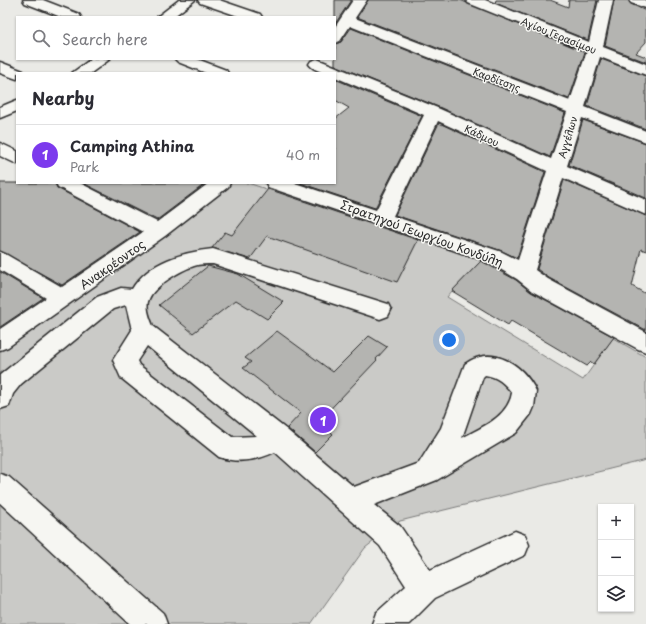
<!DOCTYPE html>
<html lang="en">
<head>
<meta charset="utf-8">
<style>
  body { margin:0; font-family:"Playpen Sans",sans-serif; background:#f2f2f3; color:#2b2b33 }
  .controls { position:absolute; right:12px; bottom:12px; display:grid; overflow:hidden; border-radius:0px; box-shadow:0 1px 3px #0004 }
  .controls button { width:36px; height:36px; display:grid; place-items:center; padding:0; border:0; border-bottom:1px solid #e1e1e2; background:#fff; color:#2b2b33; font:20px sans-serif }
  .you { position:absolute; left:449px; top:340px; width:14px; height:14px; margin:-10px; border:3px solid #fff; border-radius:50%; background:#1a73e8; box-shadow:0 0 0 6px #1a73e833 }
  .badge { display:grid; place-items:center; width:26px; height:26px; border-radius:50%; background:#7c3aed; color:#fff; font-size:13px; font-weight:700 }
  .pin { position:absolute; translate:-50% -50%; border:2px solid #fff; box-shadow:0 1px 4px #0006 }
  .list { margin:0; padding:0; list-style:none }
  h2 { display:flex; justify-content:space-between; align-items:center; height:52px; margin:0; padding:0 16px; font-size:17px }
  h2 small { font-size:13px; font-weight:400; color:#7c7c81 }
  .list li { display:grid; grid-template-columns:26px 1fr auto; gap:12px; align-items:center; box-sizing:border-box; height:60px; padding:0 16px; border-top:1px solid #e1e1e2 }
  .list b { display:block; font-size:15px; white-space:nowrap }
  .list p { margin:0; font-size:13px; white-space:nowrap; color:#7c7c81 }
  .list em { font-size:13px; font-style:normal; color:#7c7c81 }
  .icon { flex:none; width:22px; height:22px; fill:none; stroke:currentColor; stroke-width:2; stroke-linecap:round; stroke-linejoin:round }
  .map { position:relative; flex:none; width:646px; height:624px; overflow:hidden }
  .search { position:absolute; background:#fff; box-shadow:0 1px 3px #0004; left:16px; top:16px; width:320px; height:44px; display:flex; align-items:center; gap:10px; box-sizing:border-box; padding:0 14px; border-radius:0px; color:#7c7c81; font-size:15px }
  .panel { position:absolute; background:#fff; box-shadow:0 1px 3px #0004; left:16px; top:72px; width:320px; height:112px; border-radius:0px }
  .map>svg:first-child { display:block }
</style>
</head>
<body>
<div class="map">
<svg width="646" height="624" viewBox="0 0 646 624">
  <rect width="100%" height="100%" fill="#eaeae6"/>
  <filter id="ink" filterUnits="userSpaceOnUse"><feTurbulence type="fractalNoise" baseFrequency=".025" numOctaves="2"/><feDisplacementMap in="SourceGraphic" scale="8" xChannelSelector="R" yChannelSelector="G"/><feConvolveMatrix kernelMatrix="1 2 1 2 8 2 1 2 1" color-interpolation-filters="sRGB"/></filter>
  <g filter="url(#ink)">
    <path fill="#cacac7" stroke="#7a7a79" d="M225,183H248L302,201L403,270L418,238L482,260L452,291L447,297L583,380L613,338L646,357V460L400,521L365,548L311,624H0V349Z"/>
    <g fill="#b4b4b1" stroke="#2b2b2b">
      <path d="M335,0H351L335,24Z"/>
      <path d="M368,0H460L585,52L569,99L357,17Z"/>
      <path d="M496,0H550L568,7L569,0H597L588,40L495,3Z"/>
      <path d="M614,0H628L631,4L646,11V42L636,53L646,57V62L605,46Z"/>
      <path d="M351,28L565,113L550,157L441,108L335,65V44L341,42Z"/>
      <path d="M601,59L646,76V129L587,106Z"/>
      <path d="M335,79L422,116L375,208L300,183H335V119L349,108L335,100Z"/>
      <path d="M583,120L646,143V198L569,165Z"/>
      <path d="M439,123L545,172L517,258L502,251L395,215Z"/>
      <path d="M564,180L646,216V251L641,249L632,286L646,294V330L549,278L537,269Z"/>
      <path d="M0,183H55L57,188L140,232L62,285L0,251Z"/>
      <path d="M83,183H206L157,220Z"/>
      <path d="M268,189L418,240L397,282L267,236L250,259L212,248L225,232L232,235Z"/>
      <path d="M481,261L516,280L531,292L614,337L594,364L591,362L587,366L511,321L508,325L452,291Z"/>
      <path d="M208,266L238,274L284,302L267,319L236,300L193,333L159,305Z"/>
      <path d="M0,272L43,298L0,327Z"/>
      <path d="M277,331L333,372L369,336L387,347L376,359L377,360L318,422L333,434L315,452L287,428L301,413L243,368L251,362L245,358Z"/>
    </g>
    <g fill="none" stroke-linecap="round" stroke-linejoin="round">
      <defs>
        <g id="minor">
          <path d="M23,0H43L79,14L81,17H61L25,3Z"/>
          <path d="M179,0H195L173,17H157Z"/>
          <path d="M198,0H219L260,14L262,17H241L200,3Z"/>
          <path d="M353,0H367L355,18L570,101L587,51L468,3L466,0H485L589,42L599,0H613L603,47L646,64V75L600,57L585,107L646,131V142L582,118L567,166L646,200V215L563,178L535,270L548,279L646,332V352L638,349L532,291L517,279L488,262L268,187L266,183H295L376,210L424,115L335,77V73C326,73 315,72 309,64L311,61L317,59L440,109L551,159L567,112L350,26L340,41L335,43V27ZM438,121L547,171L518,260L502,252L393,216Z"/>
          <path d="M629,0H646V8L631,3Z"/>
          <path d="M91,59H110L91,73H72Z"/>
          <path d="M175,59H197L226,70L228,73H206L178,62Z"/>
          <path d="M0,62L23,71L24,73H17V79L0,73Z"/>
          <path d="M17,100V111L0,118V107Z"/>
          <path d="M0,143L17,151V164L0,156Z"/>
          <path d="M56,183H80L157,222L209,183H230L228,187L165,236L8,347L0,350V329L46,298L0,270V252L7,255L62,287L143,232L58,187Z"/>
          <path d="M213,249L388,304L391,310L388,316L380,319L213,264C206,264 200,264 194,266C181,270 154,286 149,299C145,307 150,318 153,326L287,430L354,487L419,463L441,428L465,364C492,344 523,364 536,391L534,407L531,414L516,433L437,480L374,505L400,526L430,570L515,531L525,535L529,545L525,555L435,598L409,624H372L376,613L406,586L380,546L275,452C258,460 238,464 219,457L121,378L113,360L132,330L126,305L113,309L21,384L13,394L9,406L0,409V375L97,297L121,288L132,289C148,262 184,252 213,249ZM147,346L257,436L232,437L139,365L137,361ZM485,375C498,377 504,383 512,393C508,417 482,427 462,438L483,377Z"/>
          <path d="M0,474L9,477L163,613L167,624H130L0,503Z"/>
        </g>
      </defs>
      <use href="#minor" stroke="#2b2b2b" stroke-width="3"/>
      <use href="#minor" fill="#f6f6f2" fill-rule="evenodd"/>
    </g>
  </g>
  <g text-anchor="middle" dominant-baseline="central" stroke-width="3" stroke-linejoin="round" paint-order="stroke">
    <g font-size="10" fill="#2b2b2b" stroke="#f6f6f2">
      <text transform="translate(559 35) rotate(22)">Αγίου Γερασίμου</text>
      <text transform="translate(497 79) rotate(21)">Καρδίτσης</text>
      <text transform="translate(482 135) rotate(25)">Κάδμου</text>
      <text transform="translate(567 137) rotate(-73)">Αγγέλων</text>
    </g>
    <g font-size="12" fill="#2b2b2b" stroke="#f6f6f2">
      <text transform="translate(422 233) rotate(20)">Στρατηγού Γεωργίου Κονδύλη</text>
      <text transform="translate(112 264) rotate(-35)">Ανακρέοντος</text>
    </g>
  </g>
</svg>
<div class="controls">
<button>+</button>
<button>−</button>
<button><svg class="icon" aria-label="layers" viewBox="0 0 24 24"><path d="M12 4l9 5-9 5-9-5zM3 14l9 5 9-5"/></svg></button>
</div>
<div class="you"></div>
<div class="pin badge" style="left:323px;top:420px">1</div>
<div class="search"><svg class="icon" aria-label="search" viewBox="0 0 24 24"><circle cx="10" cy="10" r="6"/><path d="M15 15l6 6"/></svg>Search here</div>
<section class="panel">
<h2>Nearby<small></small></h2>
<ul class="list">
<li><span class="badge">1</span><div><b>Camping Athina</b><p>Park</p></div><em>40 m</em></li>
</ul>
</section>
</div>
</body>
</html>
